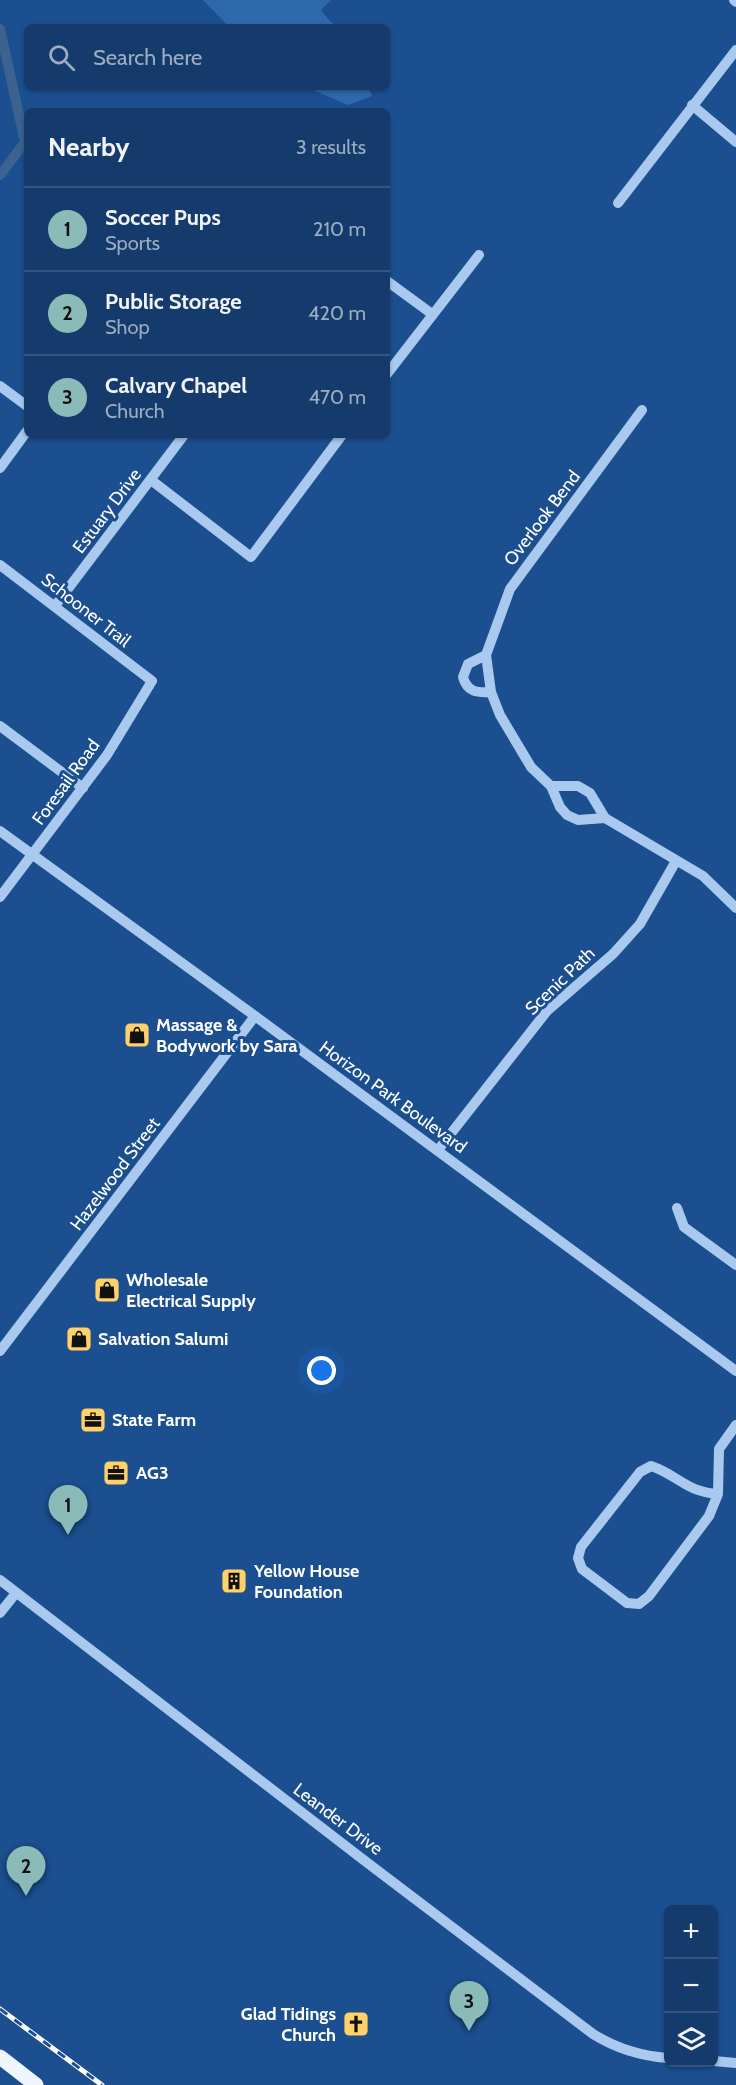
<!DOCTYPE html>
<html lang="en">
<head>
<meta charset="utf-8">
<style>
  body { margin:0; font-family:Cabin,sans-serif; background:#1d4271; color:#f1f3f6 }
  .controls { position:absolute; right:18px; bottom:18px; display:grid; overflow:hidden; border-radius:9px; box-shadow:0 2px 4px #0004 }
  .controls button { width:54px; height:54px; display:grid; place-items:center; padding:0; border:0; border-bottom:2px solid #33557e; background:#143b6b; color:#f1f3f6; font:30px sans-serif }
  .you { position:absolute; left:322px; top:1371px; width:21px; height:21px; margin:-15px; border:4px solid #fff; border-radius:50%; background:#1a73e8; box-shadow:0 0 0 9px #1a73e833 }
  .badge { display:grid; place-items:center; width:39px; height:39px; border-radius:50%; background:#8bbbb9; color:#111; font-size:20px; font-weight:700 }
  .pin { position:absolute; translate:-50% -50px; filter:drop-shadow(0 2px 3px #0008) }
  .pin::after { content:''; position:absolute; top:32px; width:21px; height:18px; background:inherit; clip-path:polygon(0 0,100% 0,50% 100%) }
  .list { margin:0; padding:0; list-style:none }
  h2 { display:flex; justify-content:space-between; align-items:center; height:78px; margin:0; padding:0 24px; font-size:26px }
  h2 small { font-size:20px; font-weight:400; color:#9dadc1 }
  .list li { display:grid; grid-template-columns:39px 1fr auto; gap:18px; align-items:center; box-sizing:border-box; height:84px; padding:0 24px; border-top:2px solid #33557e }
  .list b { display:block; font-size:22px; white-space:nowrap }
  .list p { margin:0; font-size:20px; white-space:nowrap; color:#9dadc1 }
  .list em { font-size:20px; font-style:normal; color:#9dadc1 }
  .icon { flex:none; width:33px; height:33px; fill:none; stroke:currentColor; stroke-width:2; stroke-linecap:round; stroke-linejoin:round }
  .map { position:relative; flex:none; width:736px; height:2085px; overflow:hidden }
  .search { position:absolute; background:#143b6b; box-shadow:0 2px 4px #0004; left:24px; top:24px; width:366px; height:66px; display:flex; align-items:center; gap:15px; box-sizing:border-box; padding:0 21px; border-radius:9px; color:#9dadc1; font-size:22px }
  .panel { position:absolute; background:#143b6b; box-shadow:0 2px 4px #0004; left:24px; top:108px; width:366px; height:330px; border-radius:9px }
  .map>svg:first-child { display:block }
</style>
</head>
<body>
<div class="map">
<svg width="736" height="2085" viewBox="0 0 736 2085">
  <rect width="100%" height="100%" fill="#1b4f8f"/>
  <g fill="#2e69ad">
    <path d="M203,0H331L321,10L328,19L336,27H229Z"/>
    <path d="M306,87H369L372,96L348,105Z"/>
  </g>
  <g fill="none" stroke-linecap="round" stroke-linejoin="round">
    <path stroke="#3c6290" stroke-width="10" d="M0,29L25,142L0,175"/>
    <g stroke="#a9c9ee" stroke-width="10">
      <path d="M734,0L736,2"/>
      <path d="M692,105L736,142"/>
      <path d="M618,203L736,50"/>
      <path d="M387,281L432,314"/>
      <path d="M387,374L479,255"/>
      <path d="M0,386L27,406"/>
      <path d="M0,468L27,431"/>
      <path d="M151,480L251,557L342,435"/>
      <path d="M0,565L152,681L107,755L0,897"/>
      <path d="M55,606L184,435"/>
      <path d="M486,655L468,664L463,677C467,692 477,693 491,692"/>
      <path d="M0,726L83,788"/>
      <path d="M551,786H578L590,793L605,818L703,876L736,908"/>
      <path d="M605,818L578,820L567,815L560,807L551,786L531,767L500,715L491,692L486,655L510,589L642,410"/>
      <path d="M0,831L255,1016L736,1371"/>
      <path d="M438,1150L547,1011L613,954L640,924L676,861"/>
      <path d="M677,1208L684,1227L736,1265"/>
      <path d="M0,1351L255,1016"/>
      <path d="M718,1494C686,1492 678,1475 651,1466L640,1472L581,1547L578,1558L582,1569L627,1603L639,1604L649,1596L709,1516L718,1494L719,1449L736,1425"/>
      <path d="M0,1580L365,1861L593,2034C617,2049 640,2056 668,2058"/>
      <path d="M0,1613L16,1593"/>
      <path d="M714,2061L736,2063"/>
    </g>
    <path stroke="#f0f6ff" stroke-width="15" d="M0,2057L36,2085"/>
    <defs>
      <path id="rail" d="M0,2009L102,2085"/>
    </defs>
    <use href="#rail" stroke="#fff" stroke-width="5"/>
    <use href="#rail" stroke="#1b4f8f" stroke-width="3" stroke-dasharray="9" stroke-linecap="butt"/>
  </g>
  <defs>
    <symbol id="shop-square" viewBox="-11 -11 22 22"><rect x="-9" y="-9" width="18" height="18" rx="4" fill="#ffd166" stroke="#1b4f8f"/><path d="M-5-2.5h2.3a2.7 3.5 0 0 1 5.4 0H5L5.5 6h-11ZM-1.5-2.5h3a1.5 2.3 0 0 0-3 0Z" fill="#111"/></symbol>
    <symbol id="office-square" viewBox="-11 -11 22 22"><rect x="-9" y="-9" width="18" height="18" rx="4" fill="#ffd166" stroke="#1b4f8f"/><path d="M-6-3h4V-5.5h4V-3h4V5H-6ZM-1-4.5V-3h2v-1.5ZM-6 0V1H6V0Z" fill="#111"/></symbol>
    <symbol id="building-square" viewBox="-11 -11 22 22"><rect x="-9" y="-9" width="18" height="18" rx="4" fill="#ffd166" stroke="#1b4f8f"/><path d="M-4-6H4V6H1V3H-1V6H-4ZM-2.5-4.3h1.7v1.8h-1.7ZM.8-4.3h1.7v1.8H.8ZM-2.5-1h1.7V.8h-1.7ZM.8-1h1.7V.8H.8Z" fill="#111"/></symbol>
    <symbol id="church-square" viewBox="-11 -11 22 22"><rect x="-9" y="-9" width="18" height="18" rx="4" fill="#ffd166" stroke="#1b4f8f"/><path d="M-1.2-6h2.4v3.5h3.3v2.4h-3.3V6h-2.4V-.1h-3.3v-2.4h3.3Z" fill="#111"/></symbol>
  </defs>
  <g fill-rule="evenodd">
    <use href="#shop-square" x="122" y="1020" width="30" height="30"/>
    <use href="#shop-square" x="92" y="1275" width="30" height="30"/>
    <use href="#shop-square" x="64" y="1324" width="30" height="30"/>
    <use href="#office-square" x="78" y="1405" width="30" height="30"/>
    <use href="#office-square" x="101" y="1458" width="30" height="30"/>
    <use href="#building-square" x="219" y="1566" width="30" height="30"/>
    <use href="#church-square" x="341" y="2009" width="30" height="30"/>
  </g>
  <g text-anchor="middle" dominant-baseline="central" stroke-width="6" stroke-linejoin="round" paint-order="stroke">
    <g font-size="18" fill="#fff" stroke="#1b4f8f">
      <text transform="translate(107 511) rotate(-53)">Estuary Drive</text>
      <text transform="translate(542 518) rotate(-53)">Overlook Bend</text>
      <text transform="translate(86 610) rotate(38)">Schooner Trail</text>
      <text transform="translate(66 782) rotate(-54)">Foresail Road</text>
      <text transform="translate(560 981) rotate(-44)">Scenic Path</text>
      <text transform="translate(393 1097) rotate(36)">Horizon Park Boulevard</text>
      <text transform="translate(115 1174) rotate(-53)">Hazelwood Street</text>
      <text transform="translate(338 1819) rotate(37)">Leander Drive</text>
    </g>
    <g font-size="18" font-weight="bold" fill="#fff" stroke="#1b4f8f" text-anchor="start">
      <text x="156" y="1025">Massage &amp;<tspan x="156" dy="21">Bodywork by Sara</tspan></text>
      <text x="126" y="1280">Wholesale<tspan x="126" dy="21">Electrical Supply</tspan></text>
      <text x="98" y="1339">Salvation Salumi</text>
      <text x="112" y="1420">State Farm</text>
      <text x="136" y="1473">AG3</text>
      <text x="254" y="1571">Yellow House<tspan x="254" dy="21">Foundation</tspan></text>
      <text x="336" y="2014" text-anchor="end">Glad Tidings<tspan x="336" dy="21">Church</tspan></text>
    </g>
  </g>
</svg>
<div class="controls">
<button>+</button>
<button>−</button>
<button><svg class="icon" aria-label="layers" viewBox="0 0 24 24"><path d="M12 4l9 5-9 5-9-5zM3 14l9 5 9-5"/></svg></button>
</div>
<div class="you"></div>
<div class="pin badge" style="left:68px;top:1535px">1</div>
<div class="pin badge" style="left:26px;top:1896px">2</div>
<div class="pin badge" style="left:469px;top:2031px">3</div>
<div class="search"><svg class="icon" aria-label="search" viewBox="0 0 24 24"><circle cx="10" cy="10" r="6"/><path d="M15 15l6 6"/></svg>Search here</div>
<section class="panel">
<h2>Nearby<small>3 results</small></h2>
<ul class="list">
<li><span class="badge">1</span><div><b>Soccer Pups</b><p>Sports</p></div><em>210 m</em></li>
<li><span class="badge">2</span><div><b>Public Storage</b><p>Shop</p></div><em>420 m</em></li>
<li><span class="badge">3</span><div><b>Calvary Chapel</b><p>Church</p></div><em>470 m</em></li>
</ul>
</section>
</div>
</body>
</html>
